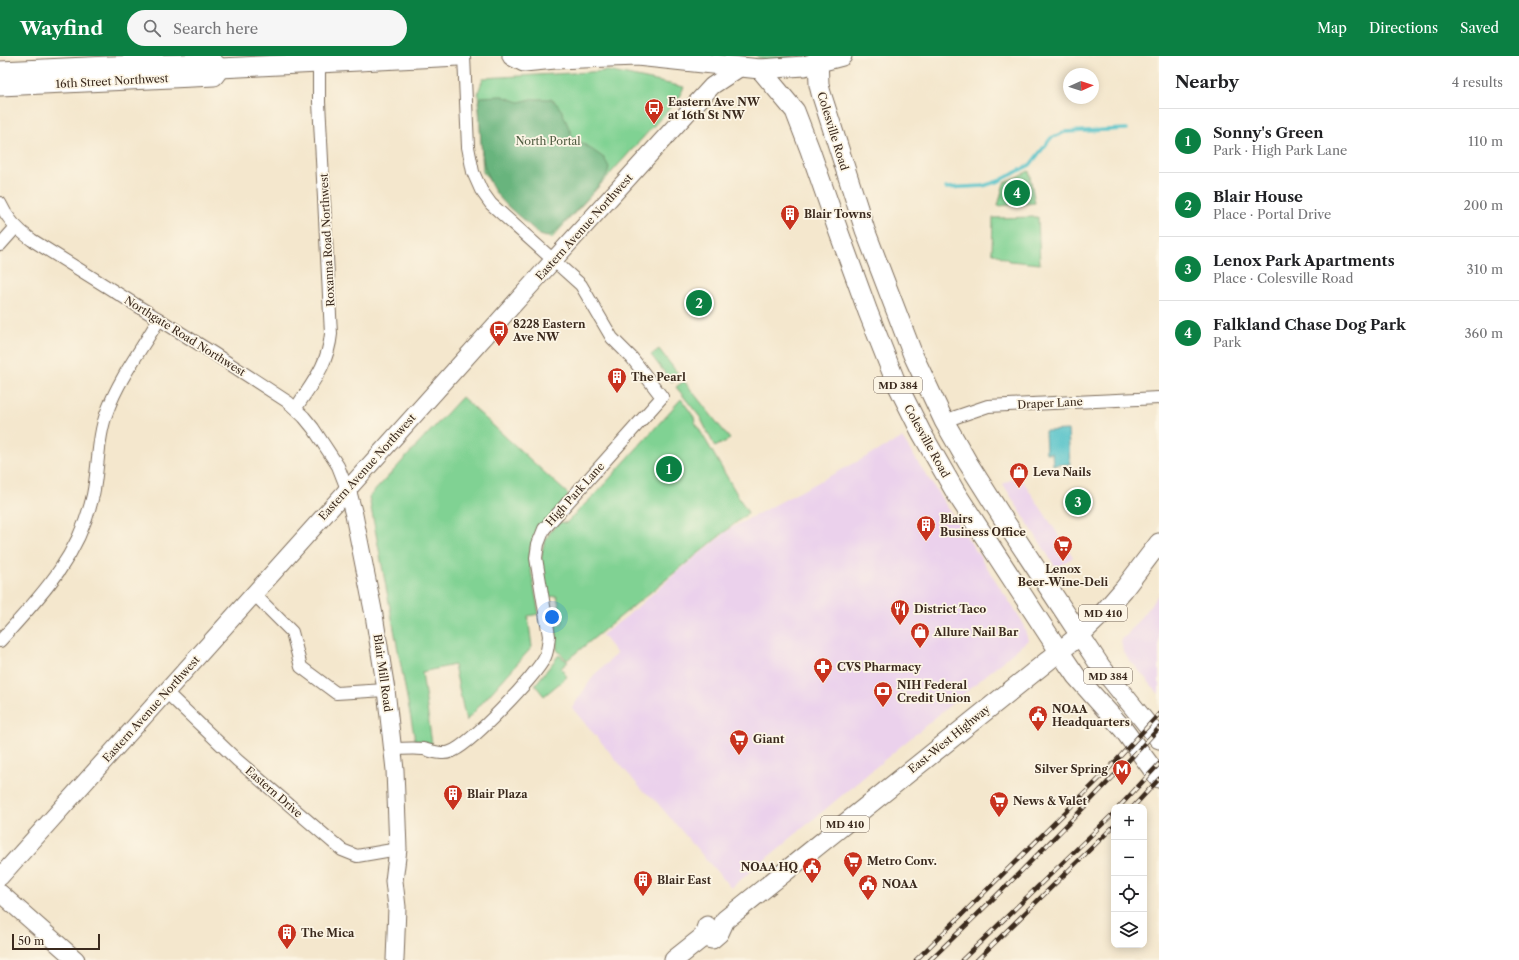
<!DOCTYPE html>
<html lang="en">
<head>
<meta charset="utf-8">
<style>
  body { margin:0; font-family:"Libre Caslon Text",serif; background:#f6f6f6; color:#202124 }
  .controls { position:absolute; right:12px; bottom:12px; display:grid; overflow:hidden; border-radius:8px; box-shadow:0 2px 10px #0003 }
  .controls button { width:36px; height:36px; display:grid; place-items:center; padding:0; border:0; border-bottom:1px solid #e0e0e0; background:#fff; color:#202124; font:20px sans-serif }
  .compass { position:absolute; left:1063px; top:12px; width:36px; height:36px; border-radius:50%; background:#fff; box-shadow:0 2px 10px #0003; rotate:87deg }
  .scale { position:absolute; left:12px; bottom:10px; width:88px; box-sizing:border-box; padding-left:4px; border:2px solid #3b2a1e; border-top:0; font-size:11px; line-height:14px; white-space:nowrap; color:#3b2a1e; -webkit-text-stroke:3px #fcf5e5; paint-order:stroke }
  .you { position:absolute; left:552px; top:561px; width:14px; height:14px; margin:-10px; border:3px solid #fff; border-radius:50%; background:#1a73e8; box-shadow:0 0 0 6px #1a73e833 }
  .badge { display:grid; place-items:center; width:26px; height:26px; border-radius:50%; background:#0b8043; color:#fff; font-size:13px; font-weight:700 }
  .pin { position:absolute; translate:-50% -50%; border:2px solid #fff; box-shadow:0 1px 4px #0006 }
  .list { margin:0; padding:0; list-style:none }
  h2 { display:flex; justify-content:space-between; align-items:center; height:52px; margin:0; padding:0 16px; font-size:17px }
  h2 small { font-size:13px; font-weight:400; color:#757577 }
  .list li { display:grid; grid-template-columns:26px 1fr auto; gap:12px; align-items:center; box-sizing:border-box; height:64px; padding:0 16px; border-top:1px solid #e0e0e0 }
  .list b { display:block; font-size:15px; white-space:nowrap }
  .list p { margin:0; font-size:13px; white-space:nowrap; color:#757577 }
  .list em { font-size:13px; font-style:normal; color:#757577 }
  .icon { flex:none; width:22px; height:22px; fill:none; stroke:currentColor; stroke-width:2; stroke-linecap:round; stroke-linejoin:round }
  .map { position:relative; flex:none; width:1159px; height:904px; overflow:hidden }
  header { display:flex; align-items:center; gap:24px; box-sizing:border-box; height:56px; padding:0 20px; background:#0b8043; color:#fff }
  header strong { font-size:19px }
  nav { display:flex; gap:22px; margin-inline-start:auto; font-size:14px }
  .search { width:280px; height:36px; background:#f6f6f6; display:flex; align-items:center; gap:10px; box-sizing:border-box; padding:0 14px; border-radius:22px; color:#757577; font-size:15px }
  main { display:flex }
  aside { flex:1; background:#fff }
  .map>svg:first-child { display:block }
</style>
</head>
<body>
<header>
<strong>Wayfind</strong>
<div class="search"><svg class="icon" aria-label="search" viewBox="0 0 24 24"><circle cx="10" cy="10" r="6"/><path d="M15 15l6 6"/></svg>Search here</div>
<nav><a>Map</a><a>Directions</a><a>Saved</a></nav>
</header>
<main>
<div class="map">
<svg width="1159" height="904" viewBox="0 0 1159 904">
  <rect width="100%" height="100%" fill="#fcf5e5"/>
  <filter id="ink" filterUnits="userSpaceOnUse"><feTurbulence type="fractalNoise" baseFrequency=".025" numOctaves="2"/><feDisplacementMap in="SourceGraphic" scale="8" xChannelSelector="R" yChannelSelector="G"/><feConvolveMatrix kernelMatrix="1 2 1 2 8 2 1 2 1" color-interpolation-filters="sRGB"/></filter>
  <filter id="wash" filterUnits="userSpaceOnUse"><feTurbulence type="fractalNoise" baseFrequency=".012" numOctaves="4" result="noise"/><feDisplacementMap in="SourceGraphic" scale="16" xChannelSelector="R" yChannelSelector="G"/><feGaussianBlur stdDeviation="0.9" result="paint"/><feColorMatrix in="noise" values="0 0 0 0 0 0 0 0 0 0 0 0 0 0 0 0 0 1.4 0 .05"/><feComposite in="paint" operator="in"/></filter>
  <g filter="url(#wash)">
    <rect width="100%" height="100%" fill="#f4e7cd"/>
    <g fill="#ebd1ec">
      <path d="M902,382L1022,565L1028,584L731,832L653,742L642,734L572,652L594,619L617,598L602,579L626,561L675,518L731,472Z"/>
      <path d="M1019,419L1073,501L1056,512L1003,428Z"/>
      <path d="M1159,538V638L1123,596L1121,583L1127,579Z"/>
    </g>
    <g fill="#80d293" stroke="#5e7e58">
      <path d="M756,0H794C784,4 764,7 756,0Z"/>
      <path d="M608,15L684,31L678,43L551,183L534,172L499,138L483,116L478,37L483,22Z"/>
      <path d="M1029,115L1035,147L998,150L1004,127Z"/>
      <path d="M1038,161L1040,208L1010,205L992,196L993,162Z"/>
      <path d="M659,293L679,319L672,326L651,299Z"/>
      <path d="M684,325L730,383L715,391L700,361L676,331Z"/>
      <path d="M462,341L569,439L535,478L529,497L530,509L539,558L528,560L532,591L466,665L454,609L422,616L432,688L415,684L369,441Z"/>
      <path d="M681,343L694,361L695,366L748,457L567,604L557,594L555,570L563,567L557,540L548,541C541,510 534,491 559,466L566,467L602,431Z"/>
      <path d="M559,599L568,606L561,612L567,621L544,640L535,629Z"/>
    </g>
    <path fill="#68b47d" stroke="#526f4e" d="M502,40L519,46L532,43H551L556,47L562,55L572,80L604,102L609,111L608,117L591,139L553,178L546,181L540,179C526,165 504,150 494,134C479,110 481,77 479,50L480,41Z"/>
    <path fill="#54c2c9" stroke="#487674" d="M1068,374L1070,408L1053,409L1052,397H1046L1045,375Z"/>
    <g fill="none" stroke-linecap="round" stroke-linejoin="round">
      <path stroke="#54c2c9" stroke-width="3.5" d="M946,132L983,130L999,125L1030,109L1051,82L1065,76L1126,73"/>
    </g>
  </g>
  <g filter="url(#ink)">
    <g fill="none" stroke-linecap="round" stroke-linejoin="round">
      <defs>
        <g id="street">
          <path d="M0,147C7,163 19,175 32,184L213,297L288,346L304,361L313,372L338,410L347,433"/>
          <path d="M0,189L16,171"/>
          <path d="M296,352C312,327 328,309 331,278L319,46V7"/>
          <path d="M944,365L988,350L1159,342"/>
          <path d="M254,538L292,576L301,611L336,637L386,634"/>
          <path d="M0,585C41,540 79,501 93,439C99,410 97,381 108,353C120,321 142,293 159,263"/>
          <path d="M166,636L237,704L342,794L357,800L398,793"/>
          <path d="M393,693C403,693 413,692 423,693C432,695 442,699 450,696C469,691 536,619 545,601C548,594 548,588 549,580L536,502L538,488L544,473L662,341L632,302L612,282L581,229L491,148L481,134L473,116L468,91L464,0"/>
        </g>
        <g id="secondary">
          <path d="M347,433L354,459L374,559L386,634L395,714L398,793L394,825L397,851L395,904"/>
          <path d="M0,821L541,218L659,88L712,30L741,11"/>
          <path d="M0,837L76,904"/>
        </g>
        <g id="primary">
          <path d="M512,0L524,6L555,3L637,0L760,13L804,10L842,0"/>
          <path d="M818,0L819,29L821,37L865,174L913,299L944,365L968,407L1006,467L1101,611L1159,683"/>
          <path d="M760,13L795,55L810,94L838,174L868,256L895,324L921,376L956,437L1059,595L1076,620L1123,673L1159,722"/>
          <path d="M0,15L109,10L214,7L220,12L459,0"/>
          <path d="M0,30L214,20L217,16"/>
          <path d="M703,881L712,883L719,877L725,864L1080,579L1104,556L1124,533L1159,487"/>
          <path d="M674,904L703,881L707,870"/>
        </g>
      </defs>
      <use href="#street" stroke="#7c6c5b" stroke-width="14"/>
      <use href="#secondary" stroke="#7c6c5b" stroke-width="19"/>
      <use href="#primary" stroke="#7c6c5b" stroke-width="21"/>
      <use href="#street" stroke="#fff" stroke-width="12"/>
      <use href="#secondary" stroke="#fff" stroke-width="17"/>
      <use href="#primary" stroke="#fff" stroke-width="19"/>
      <defs>
        <g id="rail">
          <path d="M1119,751L1159,708"/>
          <path d="M1133,751L1159,723"/>
          <path d="M916,904L1103,719L1159,658"/>
          <path d="M930,904C1009,829 1085,752 1159,672"/>
          <path d="M962,904L1114,757"/>
          <path d="M977,904L1114,770"/>
        </g>
      </defs>
      <use href="#rail" stroke="#3b2a1e" stroke-width="4.5"/>
      <use href="#rail" stroke="#fcf5e5" stroke-width="3" stroke-dasharray="9" stroke-linecap="butt"/>
    </g>
  </g>
  <defs>
    <symbol id="bus-pin" viewBox="-11 -11 22 30"><path d="M0 17L-7.5 6A9.5 9.5 0 1 1 7.5 6Z" fill="#c8321e" stroke="#fcf5e5"/><path d="M-5-6H5V4H4V6H2V4H-2V6H-4V4H-5ZM-3.5-4V0h7V-4ZM-3.5 1.2v1.5H-2V1.2ZM2 1.2v1.5H3.5V1.2Z" fill="#fff"/></symbol>
    <symbol id="building-pin" viewBox="-11 -11 22 30"><path d="M0 17L-7.5 6A9.5 9.5 0 1 1 7.5 6Z" fill="#c8321e" stroke="#fcf5e5"/><path d="M-4-6H4V6H1V3H-1V6H-4ZM-2.5-4.3h1.7v1.8h-1.7ZM.8-4.3h1.7v1.8H.8ZM-2.5-1h1.7V.8h-1.7ZM.8-1h1.7V.8H.8Z" fill="#fff"/></symbol>
    <symbol id="shop-pin" viewBox="-11 -11 22 30"><path d="M0 17L-7.5 6A9.5 9.5 0 1 1 7.5 6Z" fill="#c8321e" stroke="#fcf5e5"/><path d="M-5-2.5h2.3a2.7 3.5 0 0 1 5.4 0H5L5.5 6h-11ZM-1.5-2.5h3a1.5 2.3 0 0 0-3 0Z" fill="#fff"/></symbol>
    <symbol id="supermarket-pin" viewBox="-11 -11 22 30"><path d="M0 17L-7.5 6A9.5 9.5 0 1 1 7.5 6Z" fill="#c8321e" stroke="#fcf5e5"/><path d="M-6-5.5h2.5l.6 2H6L4.5 2H-2.5L-4.4-4H-6ZM-1.5 3.2a1.3 1.3 0 1 0 .1 0ZM3 3.2a1.3 1.3 0 1 0 .1 0Z" fill="#fff"/></symbol>
    <symbol id="restaurant-pin" viewBox="-11 -11 22 30"><path d="M0 17L-7.5 6A9.5 9.5 0 1 1 7.5 6Z" fill="#c8321e" stroke="#fcf5e5"/><path d="M-5-6h1v4h1v-4h1v4h1v-4h1v5L-1.5 .5V6h-2V.5L-5-1ZM5-6V6H3V1.5H1.5Q1.5-4 5-6Z" fill="#fff"/></symbol>
    <symbol id="pharmacy-pin" viewBox="-11 -11 22 30"><path d="M0 17L-7.5 6A9.5 9.5 0 1 1 7.5 6Z" fill="#c8321e" stroke="#fcf5e5"/><path d="M-2-6h4v4h4v4h-4v4h-4v-4h-4v-4h4Z" fill="#fff"/></symbol>
    <symbol id="bank-pin" viewBox="-11 -11 22 30"><path d="M0 17L-7.5 6A9.5 9.5 0 1 1 7.5 6Z" fill="#c8321e" stroke="#fcf5e5"/><path d="M-6-4H6V4H-6ZM0-2.3a2.3 2.3 0 1 0 0 4.6a2.3 2.3 0 1 0 0-4.6Z" fill="#fff"/></symbol>
    <symbol id="civic-pin" viewBox="-11 -11 22 30"><path d="M0 17L-7.5 6A9.5 9.5 0 1 1 7.5 6Z" fill="#c8321e" stroke="#fcf5e5"/><path d="M-.6-6.5H3V-4.5H.6V-3L4-1V1h2V6H-6V1h2V-1L-.6-3ZM-1.2 2.5V6h2.4V2.5Z" fill="#fff"/></symbol>
    <symbol id="metro-pin" viewBox="-11 -11 22 30"><path d="M0 17L-7.5 6A9.5 9.5 0 1 1 7.5 6Z" fill="#c8321e" stroke="#fcf5e5"/><path d="M-5.5 5V-5H-3L0 0L3-5H5.5V5H3V-.5L0 4L-3-.5V5Z" fill="#fff"/></symbol>
  </defs>
  <g fill-rule="evenodd">
    <use href="#bus-pin" x="643" y="41" width="22" height="30"/>
    <use href="#building-pin" x="779" y="147" width="22" height="30"/>
    <use href="#bus-pin" x="488" y="263" width="22" height="30"/>
    <use href="#building-pin" x="606" y="310" width="22" height="30"/>
    <use href="#shop-pin" x="1008" y="405" width="22" height="30"/>
    <use href="#building-pin" x="915" y="458" width="22" height="30"/>
    <use href="#supermarket-pin" x="1052" y="478" width="22" height="30"/>
    <use href="#restaurant-pin" x="889" y="542" width="22" height="30"/>
    <use href="#shop-pin" x="909" y="565" width="22" height="30"/>
    <use href="#pharmacy-pin" x="812" y="600" width="22" height="30"/>
    <use href="#bank-pin" x="872" y="624" width="22" height="30"/>
    <use href="#civic-pin" x="1027" y="648" width="22" height="30"/>
    <use href="#supermarket-pin" x="728" y="672" width="22" height="30"/>
    <use href="#metro-pin" x="1111" y="702" width="22" height="30"/>
    <use href="#building-pin" x="442" y="727" width="22" height="30"/>
    <use href="#supermarket-pin" x="988" y="734" width="22" height="30"/>
    <use href="#supermarket-pin" x="842" y="794" width="22" height="30"/>
    <use href="#civic-pin" x="801" y="800" width="22" height="30"/>
    <use href="#building-pin" x="632" y="813" width="22" height="30"/>
    <use href="#civic-pin" x="857" y="817" width="22" height="30"/>
    <use href="#building-pin" x="276" y="866" width="22" height="30"/>
  </g>
  <g text-anchor="middle" dominant-baseline="central" stroke-width="3.5" stroke-linejoin="round" paint-order="stroke">
    <g fill="#fcf5e5" stroke="#75675a" stroke-width="1">
      <rect x="874" y="321" width="48" height="16" rx="3"/>
      <rect x="1079" y="549" width="48" height="16" rx="3"/>
      <rect x="1084" y="612" width="48" height="16" rx="3"/>
      <rect x="821" y="760" width="48" height="16" rx="3"/>
    </g>
    <g font-size="10" font-weight="bold" fill="#3b2a1e">
      <text x="898" y="329">MD 384</text>
      <text x="1103" y="557">MD 410</text>
      <text x="1108" y="620">MD 384</text>
      <text x="845" y="768">MD 410</text>
    </g>
    <g font-size="11" fill="#3b2a1e" stroke="#fcf5e5">
      <text transform="translate(112 25) rotate(-3)">16th Street Northwest</text>
      <text transform="translate(833 75) rotate(73)">Colesville Road</text>
      <text transform="translate(584 171) rotate(-48)">Eastern Avenue Northwest</text>
      <text transform="translate(327 184) rotate(-93)">Roxanna Road Northwest</text>
      <text transform="translate(185 280) rotate(32)">Northgate Road Northwest</text>
      <text transform="translate(1050 347) rotate(-3)">Draper Lane</text>
      <text transform="translate(927 385) rotate(61)">Colesville Road</text>
      <text transform="translate(367 411) rotate(-48)">Eastern Avenue Northwest</text>
      <text transform="translate(575 438) rotate(-48)">High Park Lane</text>
      <text transform="translate(383 617) rotate(82)">Blair Mill Road</text>
      <text transform="translate(151 653) rotate(-48)">Eastern Avenue Northwest</text>
      <text transform="translate(949 683) rotate(-39)">East-West Highway</text>
      <text transform="translate(274 736) rotate(41)">Eastern Drive</text>
    </g>
    <g font-size="11" font-weight="bold" fill="#3b2a1e" stroke="#fcf5e5" text-anchor="start">
      <text x="668" y="46">Eastern Ave NW<tspan x="668" dy="13">at 16th St NW</tspan></text>
      <text x="804" y="158">Blair Towns</text>
      <text x="513" y="268">8228 Eastern<tspan x="513" dy="13">Ave NW</tspan></text>
      <text x="631" y="321">The Pearl</text>
      <text x="1033" y="416">Leva Nails</text>
      <text x="940" y="463">Blairs<tspan x="940" dy="13">Business Office</tspan></text>
      <text x="1063" y="513" text-anchor="middle">Lenox<tspan x="1063" dy="13">Beer-Wine-Deli</tspan></text>
      <text x="914" y="553">District Taco</text>
      <text x="934" y="576">Allure Nail Bar</text>
      <text x="837" y="611">CVS Pharmacy</text>
      <text x="897" y="629">NIH Federal<tspan x="897" dy="13">Credit Union</tspan></text>
      <text x="1052" y="653">NOAA<tspan x="1052" dy="13">Headquarters</tspan></text>
      <text x="753" y="683">Giant</text>
      <text x="1108" y="713" text-anchor="end">Silver Spring</text>
      <text x="467" y="738">Blair Plaza</text>
      <text x="1013" y="745">News &amp; Valet</text>
      <text x="867" y="805">Metro Conv.</text>
      <text x="798" y="811" text-anchor="end">NOAA HQ</text>
      <text x="657" y="824">Blair East</text>
      <text x="882" y="828">NOAA</text>
      <text x="301" y="877">The Mica</text>
    </g>
    <g font-size="11" fill="#505c41" stroke="#fcf5e5">
      <text x="548" y="85">North Portal</text>
    </g>
  </g>
</svg>
<div class="controls">
<button>+</button>
<button>−</button>
<button><svg class="icon" aria-label="locate" viewBox="0 0 24 24"><circle cx="12" cy="12" r="6"/><path d="M12 2v4M12 18v4M2 12h4M18 12h4"/></svg></button>
<button><svg class="icon" aria-label="layers" viewBox="0 0 24 24"><path d="M12 4l9 5-9 5-9-5zM3 14l9 5 9-5"/></svg></button>
</div>
<svg class="compass" viewBox="-18 -18 36 36"><path d="M0-13l5 13h-10z" fill="#e53935"/><path d="M0 13l5-13h-10z" fill="#757577"/></svg>
<div class="scale">50 m</div>
<div class="you"></div>
<div class="pin badge" style="left:669px;top:413px">1</div>
<div class="pin badge" style="left:699px;top:247px">2</div>
<div class="pin badge" style="left:1078px;top:446px">3</div>
<div class="pin badge" style="left:1017px;top:137px">4</div>
</div>
<aside>
<h2>Nearby<small>4 results</small></h2>
<ul class="list">
<li><span class="badge">1</span><div><b>Sonny's Green</b><p>Park · High Park Lane</p></div><em>110 m</em></li>
<li><span class="badge">2</span><div><b>Blair House</b><p>Place · Portal Drive</p></div><em>200 m</em></li>
<li><span class="badge">3</span><div><b>Lenox Park Apartments</b><p>Place · Colesville Road</p></div><em>310 m</em></li>
<li><span class="badge">4</span><div><b>Falkland Chase Dog Park</b><p>Park</p></div><em>360 m</em></li>
</ul>
</aside>
</main>
</body>
</html>
